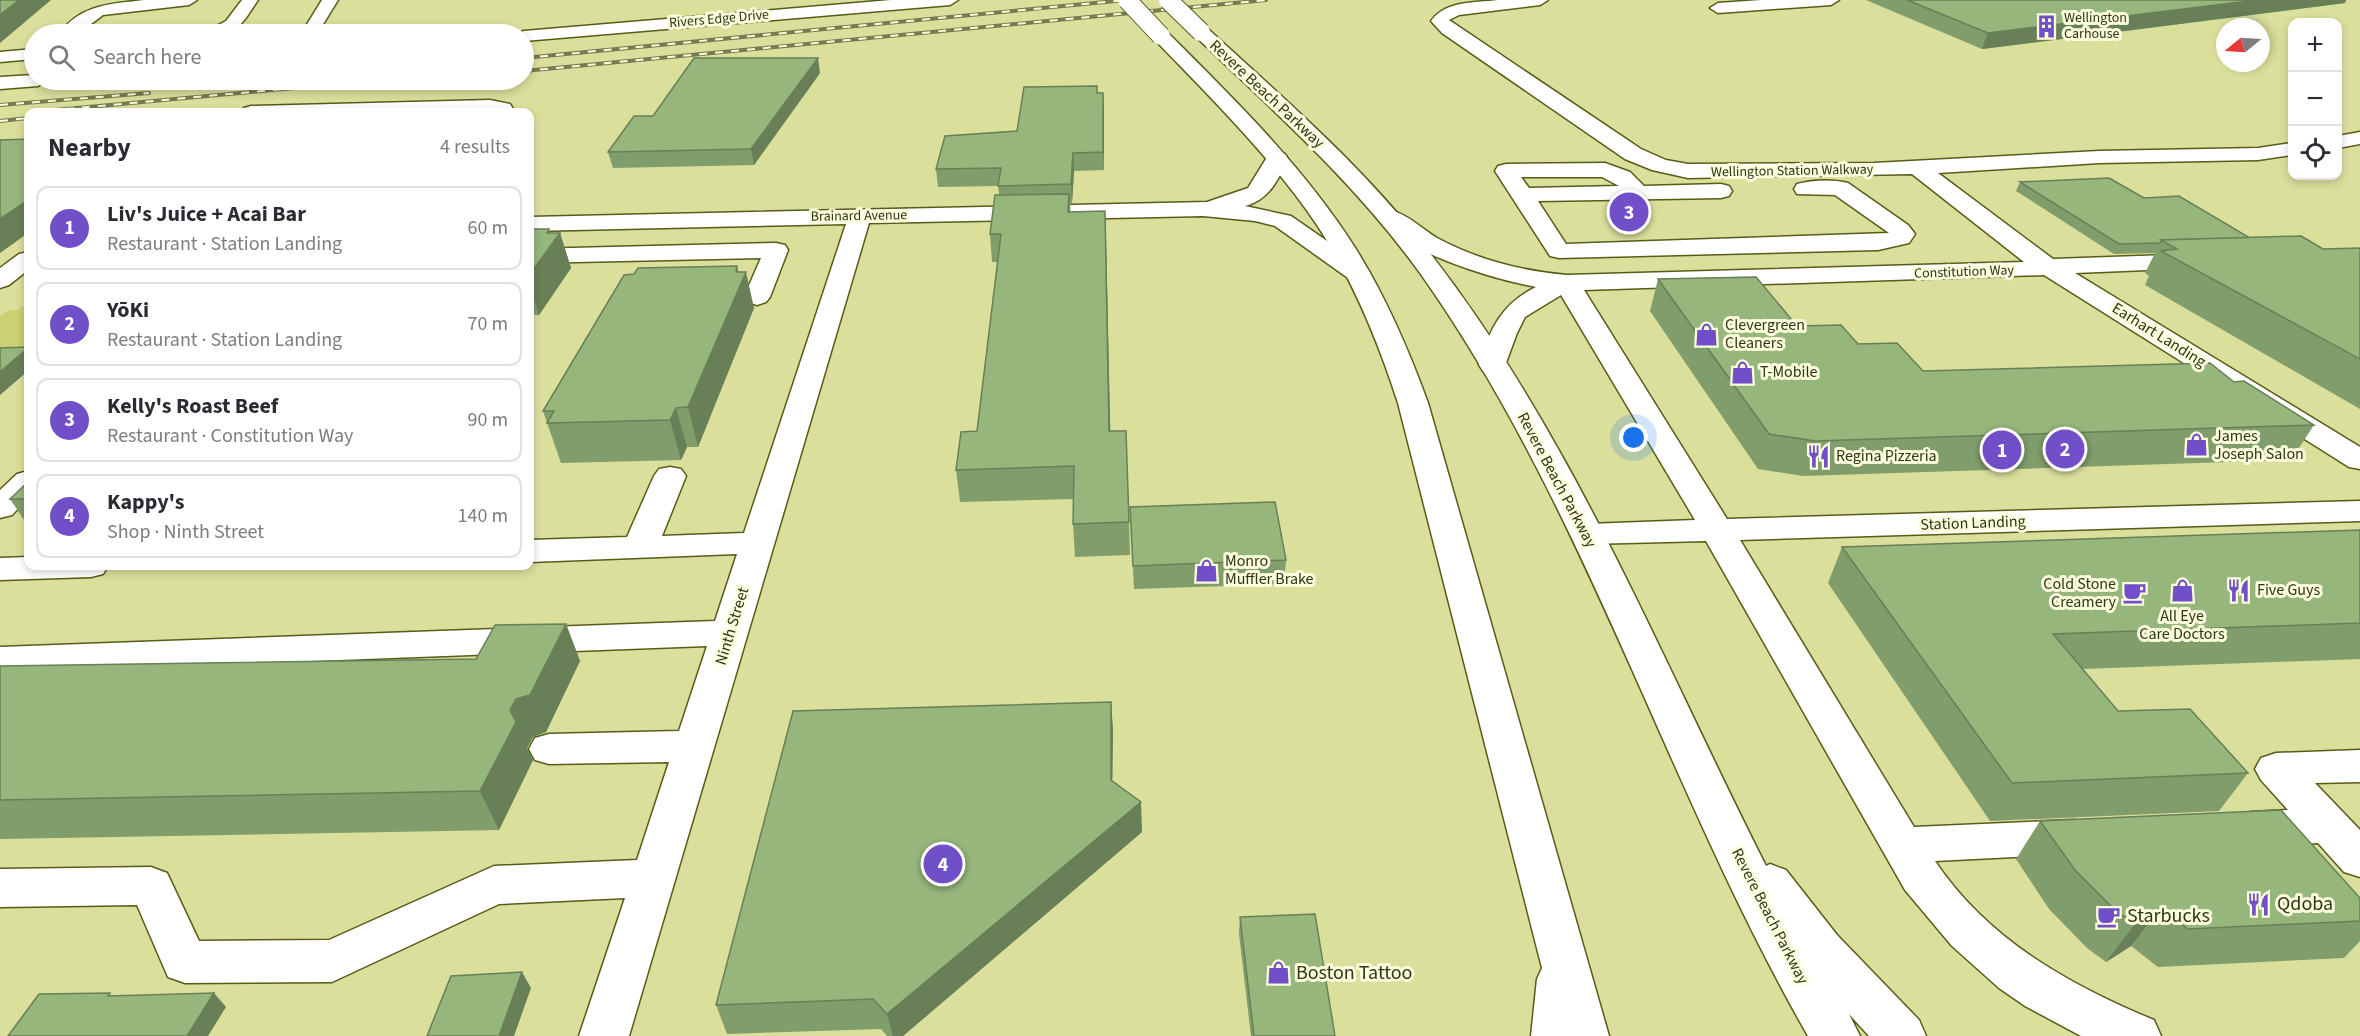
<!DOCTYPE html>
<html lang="en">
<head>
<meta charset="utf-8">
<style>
  body { margin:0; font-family:"Source Sans 3",sans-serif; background:#f7f7f7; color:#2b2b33 }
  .controls { position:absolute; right:18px; top:18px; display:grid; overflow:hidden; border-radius:12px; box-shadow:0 3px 9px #0003 }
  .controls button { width:54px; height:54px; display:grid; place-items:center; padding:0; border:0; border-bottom:2px solid #e1e1e2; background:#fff; color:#2b2b33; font:30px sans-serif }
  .compass { position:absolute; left:2216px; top:18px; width:54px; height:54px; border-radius:50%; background:#fff; box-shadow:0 3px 9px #0003; rotate:252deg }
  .you { position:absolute; left:1634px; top:438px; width:21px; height:21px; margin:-15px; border:4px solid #fff; border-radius:50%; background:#1a73e8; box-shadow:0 0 0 9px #1a73e833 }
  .badge { display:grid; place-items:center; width:39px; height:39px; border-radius:50%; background:#704fc9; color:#fff; font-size:20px; font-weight:700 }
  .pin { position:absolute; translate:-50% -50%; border:3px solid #fff; box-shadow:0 2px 6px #0006 }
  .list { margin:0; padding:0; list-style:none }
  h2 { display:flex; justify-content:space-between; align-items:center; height:78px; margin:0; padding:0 24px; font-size:26px }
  h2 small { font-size:20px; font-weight:400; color:#7c7c81 }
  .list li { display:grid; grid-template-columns:39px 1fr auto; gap:18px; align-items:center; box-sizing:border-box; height:84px; margin:0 12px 12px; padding:0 12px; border:2px solid #e1e1e2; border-radius:12px }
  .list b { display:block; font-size:22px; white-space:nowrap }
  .list p { margin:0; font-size:20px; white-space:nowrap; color:#7c7c81 }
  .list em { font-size:20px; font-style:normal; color:#7c7c81 }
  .icon { flex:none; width:33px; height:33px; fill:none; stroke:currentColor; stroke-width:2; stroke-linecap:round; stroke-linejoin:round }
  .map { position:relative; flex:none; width:2360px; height:1036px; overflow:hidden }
  .search { position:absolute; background:#fff; box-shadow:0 3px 9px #0003; left:24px; top:24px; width:510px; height:66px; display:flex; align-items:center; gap:15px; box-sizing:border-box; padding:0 21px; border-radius:33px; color:#7c7c81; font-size:22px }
  .panel { position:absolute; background:#fff; box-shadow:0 3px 9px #0003; left:24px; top:108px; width:510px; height:462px; border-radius:12px }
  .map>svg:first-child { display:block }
</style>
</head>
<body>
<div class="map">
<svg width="2360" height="1036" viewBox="0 0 2360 1036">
  <rect width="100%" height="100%" fill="#dbdf9c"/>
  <path fill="#cbd073" d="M28,302V353L0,354V316L7,311L17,310Z"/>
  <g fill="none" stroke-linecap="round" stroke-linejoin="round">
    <defs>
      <g id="minor">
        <path d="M144,0H197L189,5L103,15L78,34H59C81,4 111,4 144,0Z"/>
        <path d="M242,0H258C241,25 239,34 207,34L209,30L226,21Z"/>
        <path d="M322,0H338L317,34H301Z"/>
        <path d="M1498,0H1548L1540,5L1459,15L1449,20L1641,149L1666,160L1688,164L1874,163L2099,151L2258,148L2292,143V155L2258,160L2099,163L1938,173L2053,259L2196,254L2205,256L2208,261L2205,266L2196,268L2075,273L2360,447V469L2349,467L2044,275L1584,290L1727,519L2360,501V521L1740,540L1914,827L2074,820L2089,825L2096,837L2089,849L2074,854L1935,861C1987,939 2069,985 2154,1020L2161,1036H2081L2025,1006L1999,988L1952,946L1905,890L1706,541L1587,544L1575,541L1570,534L1575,527L1587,524L1695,520L1561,295L1525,317L1517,333L1503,371L1493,373L1483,371L1479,365C1489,330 1502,303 1536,287C1494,279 1401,252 1376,216L1380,211C1400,206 1420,228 1437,238C1478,260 1521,271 1567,275L2024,262L1912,174L1688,178L1652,170L1625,159L1442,33L1431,21C1446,0 1475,3 1498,0Z"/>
        <path d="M1761,0H1839L1831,5L1718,13L1710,8L1718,3Z"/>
        <path d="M34,49V59L0,62V52Z"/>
        <path d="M490,100L510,104L515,112H241L244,108L251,106Z"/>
        <path d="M2360,132V144L2338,148V136Z"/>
        <path d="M1277,153L1285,154L1288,159C1278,180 1269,200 1245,206L1291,216L1366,268L1370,273L1366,278L1357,281L1348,278L1275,226L1255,221L1203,216L869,223L629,1036H579L625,898L499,904L332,982L185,983L168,977L137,905L0,907V869L151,867L167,873L199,941L329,940L494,866L637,860L669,762L549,764L535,760L529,749L535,738L549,734L679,731L707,646L0,673V647L715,621L737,554L530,562V540L627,537L654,476L659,469L670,467L681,469L686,476L662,536L744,533L846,224L530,231V217L1207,202L1248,188L1269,154Z"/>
        <path d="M1605,163L1630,172L1644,186L1721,184L1729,186L1732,191L1729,196L1721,198L1538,201L1566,244L1889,233L1835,195L1797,194L1794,189L1797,184C1812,180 1833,179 1848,183L1908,225L1915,234L1909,243L1878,250L1559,258L1550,256L1495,171L1498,166L1506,164ZM1521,177H1602L1619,186L1529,188Z"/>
        <path d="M776,243L785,245L788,250L770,297L766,302L757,305L748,302L744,297L761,258L530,263V249Z"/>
        <path d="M28,252V270L9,285L0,288V268L19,254Z"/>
        <path d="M28,471V498L12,515L0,518V490L17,474Z"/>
        <path d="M28,557V566H108L103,574L91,577L0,580V558Z"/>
        <path d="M2360,750V782L2315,783L2360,830V877L2344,872L2318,843L2251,846L2236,841L2229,829L2236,817L2251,812L2288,810L2261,780L2255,769L2261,758L2276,753Z"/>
      </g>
      <g id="major">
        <path d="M891,0H958L950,5L524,41V34H516L524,31Z"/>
        <path d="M34,75V80H47L38,86L0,89V77Z"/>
      </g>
      <g id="highway">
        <path d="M1201,27L1207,28C1279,94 1353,158 1414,233C1567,421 1657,651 1766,866L1770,864L1786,870L1837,935L1919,1020L1926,1036H1869L1849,1014L1860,1036H1808C1666,788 1586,507 1420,273C1356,184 1274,111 1195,36L1192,32L1195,28Z"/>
        <path d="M1161,31L1167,32C1234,99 1302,165 1354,246C1385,295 1408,348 1428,403L1609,1036H1531L1537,979L1542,968L1398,403C1378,341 1353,280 1317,225C1271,157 1212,99 1155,40L1152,36L1155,32Z"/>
      </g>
    </defs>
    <use href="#minor" stroke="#595b18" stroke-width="3"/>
    <use href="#major" stroke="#595b18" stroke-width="3"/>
    <use href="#highway" stroke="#595b18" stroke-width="3"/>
    <use href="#minor" fill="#fff" fill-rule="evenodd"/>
    <use href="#major" fill="#fff" fill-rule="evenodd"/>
    <use href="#highway" fill="#fff" fill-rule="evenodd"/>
    <defs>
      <g id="rail">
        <path d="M524,58L1126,0"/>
        <path d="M524,71L1266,0"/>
        <path d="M373,85L433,80"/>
        <path d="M0,105L149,93"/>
        <path d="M34,112L381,80"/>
        <path d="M0,121L28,118"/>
      </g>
    </defs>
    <use href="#rail" stroke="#787a4f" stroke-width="4"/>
    <use href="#rail" stroke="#fbfedc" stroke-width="2" stroke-dasharray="8" stroke-linecap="butt"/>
    <defs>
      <g id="highway-bridge">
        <path d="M1127,0L1161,36"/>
        <path d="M1168,0L1201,32"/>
      </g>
    </defs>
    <use href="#highway-bridge" stroke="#595b18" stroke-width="20" stroke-linecap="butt"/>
    <use href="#highway-bridge" stroke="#fff" stroke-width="18"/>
  </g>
  <g fill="#819d6b">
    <path d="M1866,0H2346L2345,3L1982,49Z"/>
    <path d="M820,73L754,165L613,168L608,152L653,116Z"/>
    <path d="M1097,93H1103L1104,170L1074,171L1072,203H1070V212L1106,238L1110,431H1126L1130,555L1075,557L1073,524V499L960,502L956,470L977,431L998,262H992L990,234L999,195L998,186L938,187L936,169Z"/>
    <path d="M2020,182L2144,198L2250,238L2323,249L2360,248V409L2145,285L2149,276L2145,273L2155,253L2114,254L2016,191Z"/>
    <path d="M530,229H549L550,233H560L571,268L539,315H530Z"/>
    <path d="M738,272L754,308L698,447H687L681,460L561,463L543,411Z"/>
    <path d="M1658,279L1797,326L1858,344L1923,371L2234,382L2314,425L2291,460L1803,476L1758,469L1650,311Z"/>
    <path d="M28,482V526L10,499Z"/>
    <path d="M1130,507L1286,560L1284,584L1134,589Z"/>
    <path d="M2360,530V659L2083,669L2118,711L2248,773L2219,811L1990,821L1828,583L1842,547Z"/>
    <path d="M566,624L580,661L546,732L533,737L527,748L533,760L499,830L0,839V666L476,659Z"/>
    <path d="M1111,702L1113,731L1112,781L1142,832L903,1036H887L881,1029L727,1034L716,1005Z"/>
    <path d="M2040,821L2360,898V941L2344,958L2158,967L2131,946L2106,962L2087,948L2049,909L2016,859Z"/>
    <path d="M1240,917L1335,1036H1251L1239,934Z"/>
  </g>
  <g fill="#697f57">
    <path d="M19,0H51L0,43V15Z"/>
    <path d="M2257,0H2346L2345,3L1982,49L1988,33Z"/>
    <path d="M818,58L820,73L754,165L751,149Z"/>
    <path d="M1103,93L1104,110V170L1103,152Z"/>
    <path d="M1073,153L1074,171L1072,203L1071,184Z"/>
    <path d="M1069,194L1071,221L1068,212Z"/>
    <path d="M28,200V233L0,253V219Z"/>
    <path d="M1105,211L1106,238L1111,463L1109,431Z"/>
    <path d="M549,229L553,242L560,233L571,268L539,315L530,286V274Z"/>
    <path d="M737,266L741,284L746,272L754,308L698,447L688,407L736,272Z"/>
    <path d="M28,348V371L0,395V372Z"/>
    <path d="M676,408L687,447L681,460L670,420Z"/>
    <path d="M566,624L580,661L546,732L533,737L527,748L533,760L499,830L480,791L510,710Z"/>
    <path d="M1111,702L1113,731L1112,810L1111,780Z"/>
    <path d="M1141,802L1142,832L903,1036H893L887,1014Z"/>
    <path d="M2160,908L2131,946L2106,962L2135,924Z"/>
    <path d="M522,972L531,988L514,1036H499Z"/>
    <path d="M214,993L226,1007L208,1036H187Z"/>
  </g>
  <g fill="#96b67c" stroke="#697f57" stroke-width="1.5">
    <path d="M0,0H19L0,15Z"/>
    <path d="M1907,0H2257L1988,33Z"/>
    <path d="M694,58H818L751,149L608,152L634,116H653Z"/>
    <path d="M1097,86V93H1103V152L1073,153L1071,184L998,186L1001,168L936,169L945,136L1017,131L1024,87Z"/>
    <path d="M353,110L350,112H284L285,111Z"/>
    <path d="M28,139V200L0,219V140Z"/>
    <path d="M2109,178L2144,198L2179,196L2250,238L2161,240L2160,243L2119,244L2020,182Z"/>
    <path d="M1069,194L1068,212L1105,211L1109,431H1126L1129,522L1073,524L1074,466L956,470L961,432L977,431L1001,234H990L995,195Z"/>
    <path d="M530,229H549L547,233H560L530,274Z"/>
    <path d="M2301,236L2323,249L2360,248V359L2161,251L2177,249L2161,240Z"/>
    <path d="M737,266L736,272H746L688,407L676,408L670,420L547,423L554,411H543L624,275L634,274L638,268Z"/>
    <path d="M1756,277L1797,326L1841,325L1858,344L1897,343L1923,371L2210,363L2234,382L2244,381L2314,425L1815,441L1769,434L1658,279Z"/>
    <path d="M28,347V348L0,372V348Z"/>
    <path d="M28,482V499H10Z"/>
    <path d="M1275,502L1286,560L1133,566L1130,507Z"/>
    <path d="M2360,530V623L2053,634L2118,711L2190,709L2248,773L2012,783L1842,547Z"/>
    <path d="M566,624L530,695L516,699L510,710L516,722L480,791L0,800V666L476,659L495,625Z"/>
    <path d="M1111,702V780L1141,802L887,1014L873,999L716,1005L793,711Z"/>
    <path d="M2281,810L2360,898V921L2188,929L2160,908L2135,924L2115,910L2075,870L2040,821Z"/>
    <path d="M1315,914L1335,1036H1254L1240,917Z"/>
    <path d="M522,972L499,1036H427L451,976Z"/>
    <path d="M110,993L108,996L214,993L187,1036H8L39,994Z"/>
  </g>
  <defs>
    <symbol id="building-bare" viewBox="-9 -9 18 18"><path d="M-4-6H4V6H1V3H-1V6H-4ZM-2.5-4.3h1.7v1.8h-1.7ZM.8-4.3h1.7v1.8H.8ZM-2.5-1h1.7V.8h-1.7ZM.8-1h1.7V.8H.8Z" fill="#704fc9" stroke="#fbfedc" stroke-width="2.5" paint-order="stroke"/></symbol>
    <symbol id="shop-bare" viewBox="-9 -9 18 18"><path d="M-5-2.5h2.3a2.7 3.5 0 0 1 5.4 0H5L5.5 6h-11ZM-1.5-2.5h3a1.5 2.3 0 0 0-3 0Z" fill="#704fc9" stroke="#fbfedc" stroke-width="2.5" paint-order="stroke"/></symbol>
    <symbol id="restaurant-bare" viewBox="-9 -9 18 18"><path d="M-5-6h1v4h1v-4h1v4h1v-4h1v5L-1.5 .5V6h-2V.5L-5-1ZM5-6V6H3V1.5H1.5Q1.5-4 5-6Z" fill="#704fc9" stroke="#fbfedc" stroke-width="2.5" paint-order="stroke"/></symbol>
    <symbol id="cafe-bare" viewBox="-9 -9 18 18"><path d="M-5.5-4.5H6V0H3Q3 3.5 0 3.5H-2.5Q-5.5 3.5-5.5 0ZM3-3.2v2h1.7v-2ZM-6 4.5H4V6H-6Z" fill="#704fc9" stroke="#fbfedc" stroke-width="2.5" paint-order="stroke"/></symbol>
  </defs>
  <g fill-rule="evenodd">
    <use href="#building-bare" x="2030" y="10" width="33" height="33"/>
    <use href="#shop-bare" x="1690" y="318" width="33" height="33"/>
    <use href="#shop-bare" x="1726" y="356" width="33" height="33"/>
    <use href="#shop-bare" x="2180" y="428" width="33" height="33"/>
    <use href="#restaurant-bare" x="1802" y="440" width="33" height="33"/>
    <use href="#shop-bare" x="1190" y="554" width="33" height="33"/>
    <use href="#restaurant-bare" x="2222" y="574" width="33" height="33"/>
    <use href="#shop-bare" x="2166" y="574" width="33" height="33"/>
    <use href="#cafe-bare" x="2118" y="576" width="33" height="33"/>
    <use href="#restaurant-bare" x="2242" y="888" width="33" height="33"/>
    <use href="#cafe-bare" x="2092" y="900" width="33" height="33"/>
    <use href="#shop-bare" x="1262" y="956" width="33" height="33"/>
  </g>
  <g text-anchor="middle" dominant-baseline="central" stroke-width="6" stroke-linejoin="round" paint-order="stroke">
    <g font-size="14" fill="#323318" stroke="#fbfedc" text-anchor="start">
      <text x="2064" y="18">Wellington<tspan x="2064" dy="16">Carhouse</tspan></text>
    </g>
    <g font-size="14" fill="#323318" stroke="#fbfedc">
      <text transform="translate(719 19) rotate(-5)">Rivers Edge Drive</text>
      <text transform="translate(1792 171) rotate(-1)">Wellington Station Walkway</text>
      <text transform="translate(859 216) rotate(-1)">Brainard Avenue</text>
      <text transform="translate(1964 272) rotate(-2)">Constitution Way</text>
    </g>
    <g font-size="16" fill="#323318" stroke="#fbfedc">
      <text transform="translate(1267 94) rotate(43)">Revere Beach Parkway</text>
      <text transform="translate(2159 335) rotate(32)">Earhart Landing</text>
      <text transform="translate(1557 480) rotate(62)">Revere Beach Parkway</text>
      <text transform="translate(1973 523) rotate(-2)">Station Landing</text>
      <text transform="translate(732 626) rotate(-73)">Ninth Street</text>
      <text transform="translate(1770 916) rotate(63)">Revere Beach Parkway</text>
    </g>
    <g font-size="16" fill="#323318" stroke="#fbfedc" text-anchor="start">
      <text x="1725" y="325">Clevergreen<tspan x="1725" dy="18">Cleaners</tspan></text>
      <text x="1760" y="372">T-Mobile</text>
      <text x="2214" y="436">James<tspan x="2214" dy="18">Joseph Salon</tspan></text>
      <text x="1836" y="456">Regina Pizzeria</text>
      <text x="1225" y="561">Monro<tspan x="1225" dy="18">Muffler Brake</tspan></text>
      <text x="2116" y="584" text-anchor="end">Cold Stone<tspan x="2116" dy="18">Creamery</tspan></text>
      <text x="2257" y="590">Five Guys</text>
      <text x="2182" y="616" text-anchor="middle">All Eye<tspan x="2182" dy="18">Care Doctors</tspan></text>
    </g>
    <g font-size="20" fill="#323318" stroke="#fbfedc" text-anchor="start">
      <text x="2277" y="904">Qdoba</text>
      <text x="2127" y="916">Starbucks</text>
      <text x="1296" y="973">Boston Tattoo</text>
    </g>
  </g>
</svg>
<div class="controls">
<button>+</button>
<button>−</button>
<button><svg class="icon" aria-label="locate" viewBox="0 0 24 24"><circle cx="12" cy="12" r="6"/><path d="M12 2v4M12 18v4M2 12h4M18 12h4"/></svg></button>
</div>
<svg class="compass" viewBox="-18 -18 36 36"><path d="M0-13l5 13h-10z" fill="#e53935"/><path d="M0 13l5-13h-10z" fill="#7c7c81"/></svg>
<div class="you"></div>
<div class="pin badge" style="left:2002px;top:450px">1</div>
<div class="pin badge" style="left:2065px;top:449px">2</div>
<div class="pin badge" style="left:1629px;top:212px">3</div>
<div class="pin badge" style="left:943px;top:864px">4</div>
<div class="search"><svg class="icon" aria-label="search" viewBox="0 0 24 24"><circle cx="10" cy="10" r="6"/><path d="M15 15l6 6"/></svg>Search here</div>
<section class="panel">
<h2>Nearby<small>4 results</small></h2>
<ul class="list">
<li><span class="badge">1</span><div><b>Liv's Juice + Acai Bar</b><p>Restaurant · Station Landing</p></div><em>60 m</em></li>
<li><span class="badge">2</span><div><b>YōKi</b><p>Restaurant · Station Landing</p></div><em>70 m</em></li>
<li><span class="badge">3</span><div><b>Kelly's Roast Beef</b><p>Restaurant · Constitution Way</p></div><em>90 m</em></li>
<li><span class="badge">4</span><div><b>Kappy's</b><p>Shop · Ninth Street</p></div><em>140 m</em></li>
</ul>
</section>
</div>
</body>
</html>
